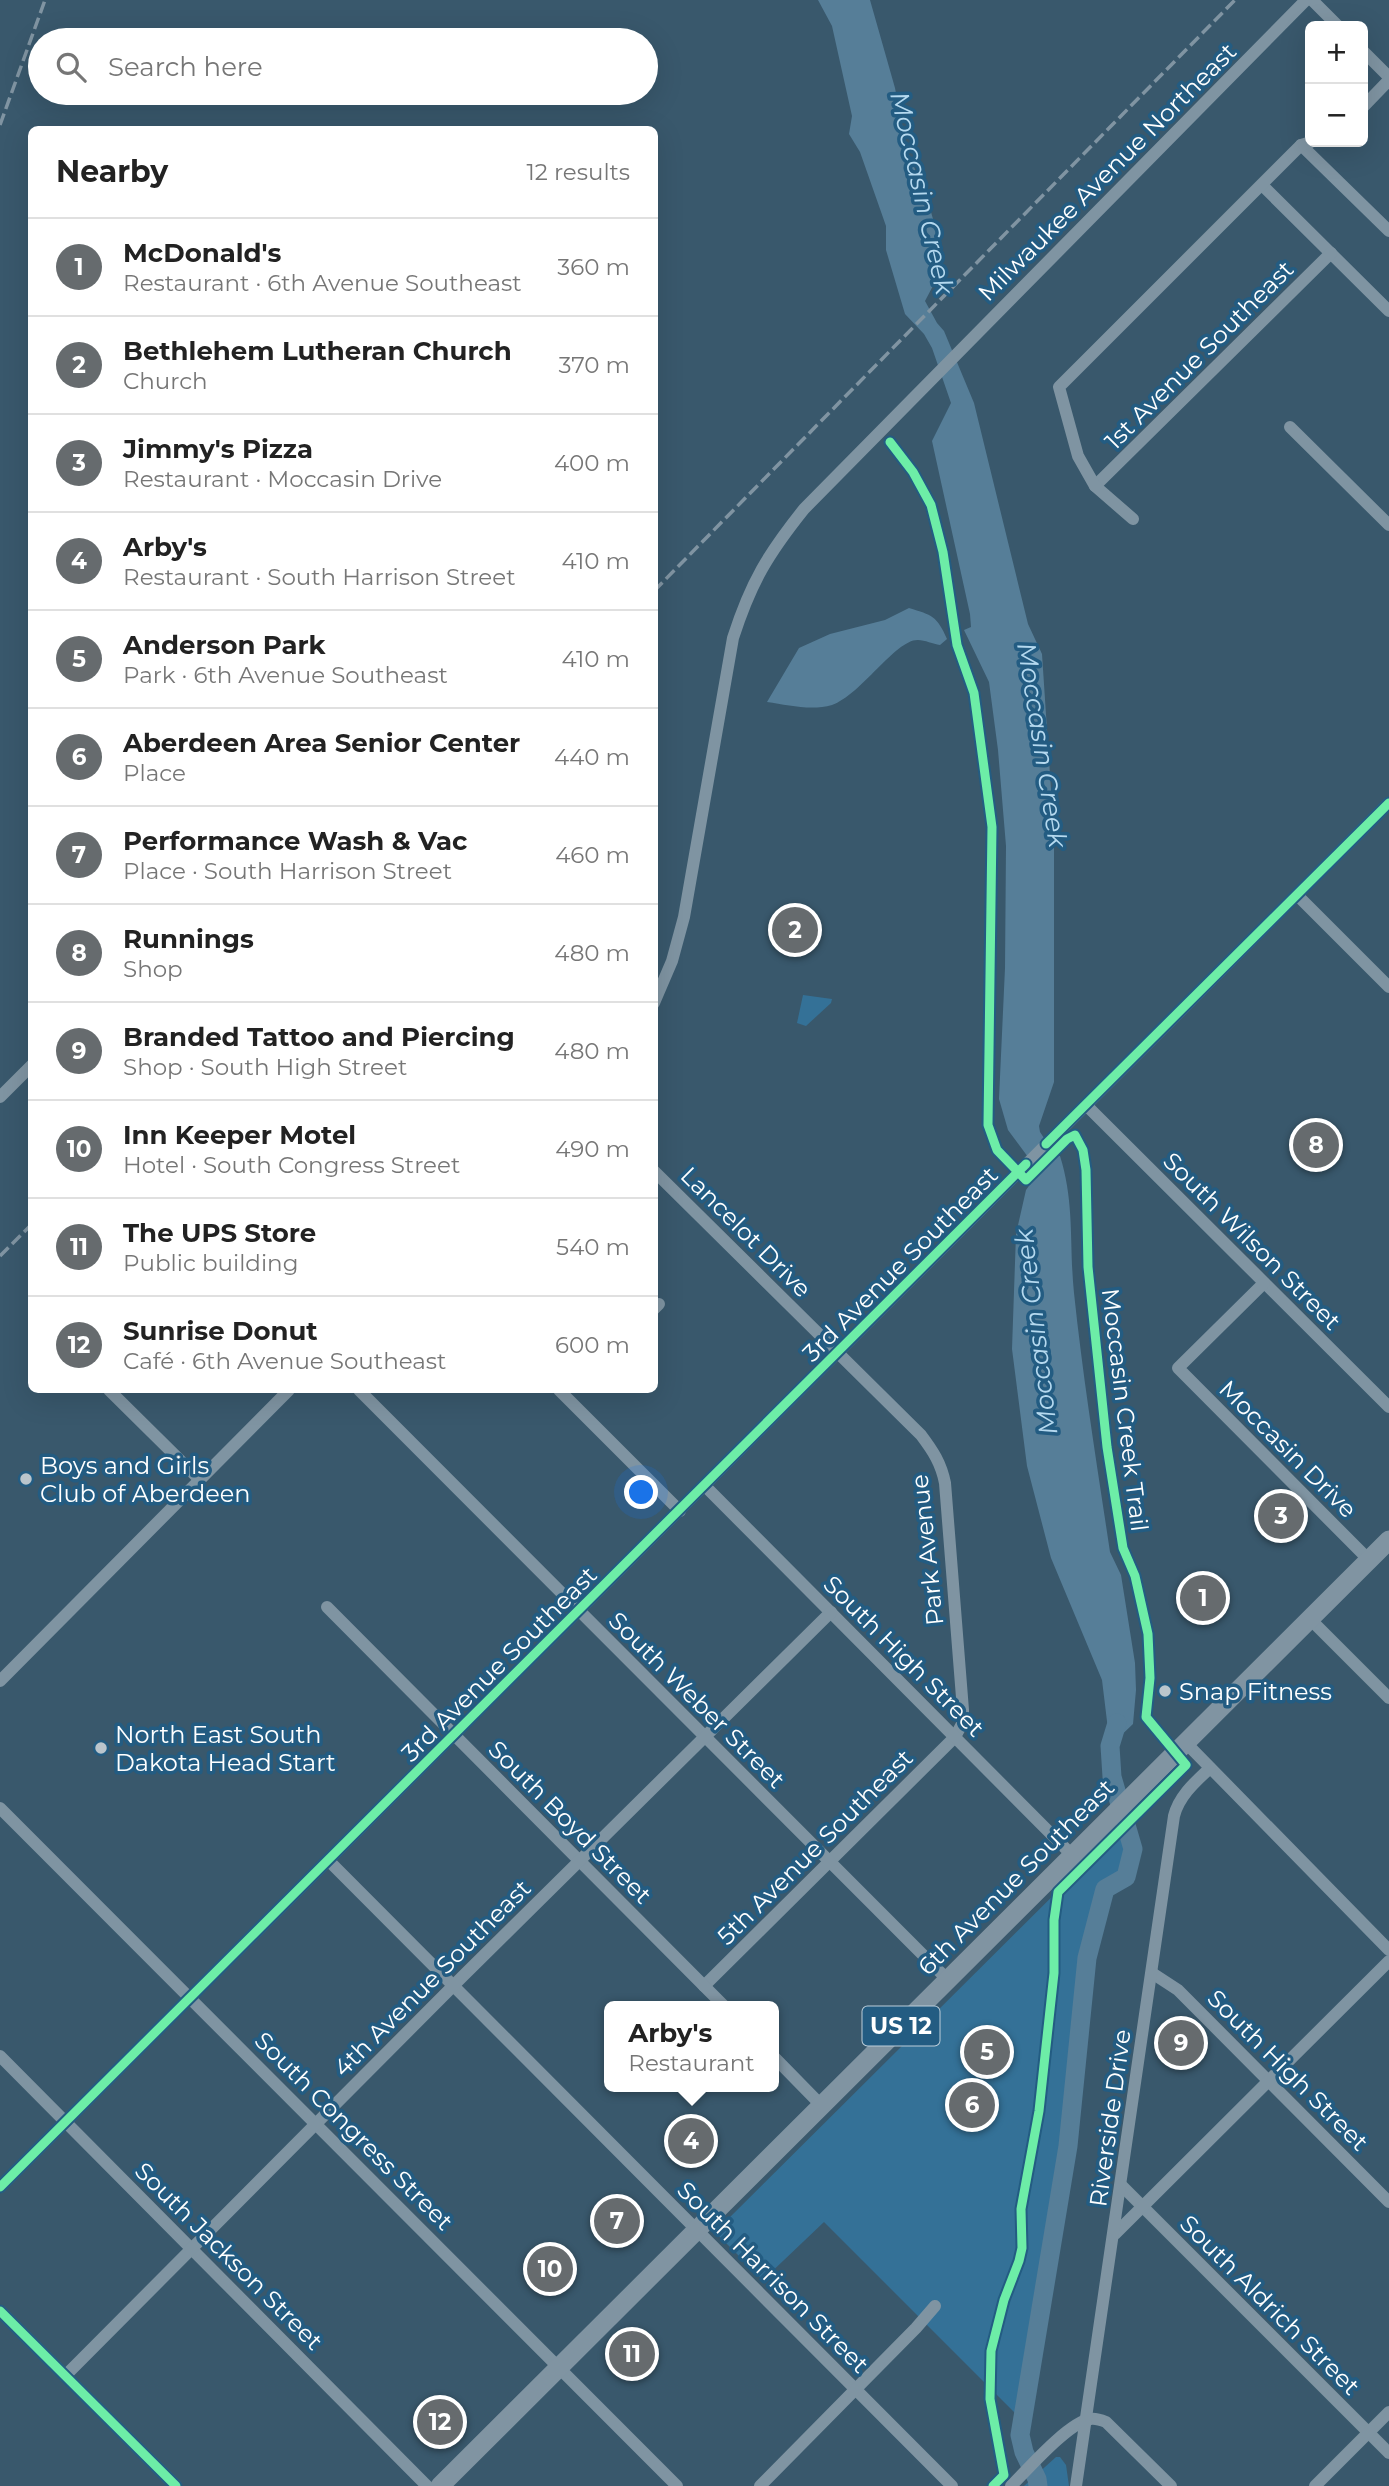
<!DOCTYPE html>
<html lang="en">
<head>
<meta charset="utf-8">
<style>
  body { margin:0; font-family:Montserrat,sans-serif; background:#f6f6f6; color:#222 }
  .controls { position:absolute; right:21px; top:21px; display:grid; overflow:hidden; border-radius:10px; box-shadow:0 7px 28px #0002 }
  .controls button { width:63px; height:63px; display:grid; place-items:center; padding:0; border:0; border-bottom:2px solid #e0e0e0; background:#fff; color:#222; font:35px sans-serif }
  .you { position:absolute; left:642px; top:1493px; width:24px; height:24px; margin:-18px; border:5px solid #fff; border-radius:50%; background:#1a73e8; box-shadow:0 0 0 10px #1a73e833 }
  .badge { display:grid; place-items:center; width:46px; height:46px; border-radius:50%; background:#666b6e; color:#fff; font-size:23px; font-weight:700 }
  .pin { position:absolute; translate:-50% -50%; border:4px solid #fff; box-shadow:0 2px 7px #0006 }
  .popup { position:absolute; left:604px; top:2001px; width:175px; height:91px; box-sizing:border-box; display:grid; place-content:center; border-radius:10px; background:#fff; filter:drop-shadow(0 2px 5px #0005); font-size:23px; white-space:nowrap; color:#767676 }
  .popup b { font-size:26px; color:#222 }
  .popup::after { content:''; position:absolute; left:50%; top:100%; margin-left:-14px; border:14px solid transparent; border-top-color:#fff }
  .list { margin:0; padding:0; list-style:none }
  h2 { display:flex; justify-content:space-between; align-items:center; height:91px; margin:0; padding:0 28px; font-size:30px }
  h2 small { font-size:23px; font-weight:400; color:#767676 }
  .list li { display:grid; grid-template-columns:46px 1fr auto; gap:21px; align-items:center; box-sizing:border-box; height:98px; padding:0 28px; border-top:2px solid #e0e0e0 }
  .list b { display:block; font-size:26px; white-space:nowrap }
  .list p { margin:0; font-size:23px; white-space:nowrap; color:#767676 }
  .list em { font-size:23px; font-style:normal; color:#767676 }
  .icon { flex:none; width:38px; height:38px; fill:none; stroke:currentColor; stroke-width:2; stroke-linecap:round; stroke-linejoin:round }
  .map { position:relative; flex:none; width:1389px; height:2486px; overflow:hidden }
  .search { position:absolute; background:#fff; box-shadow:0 7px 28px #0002; left:28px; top:28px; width:630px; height:77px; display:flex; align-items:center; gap:18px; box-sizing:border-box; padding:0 24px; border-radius:38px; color:#767676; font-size:26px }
  .panel { position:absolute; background:#fff; box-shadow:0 7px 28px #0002; left:28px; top:126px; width:630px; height:1267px; border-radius:10px }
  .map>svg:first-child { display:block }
</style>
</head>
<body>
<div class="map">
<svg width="1389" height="2486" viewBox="0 0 1389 2486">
  <rect width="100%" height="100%" fill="#39586c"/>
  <g fill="#347197">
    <path d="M803,995L832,999L831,1003L806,1026L797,1023Z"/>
    <path d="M1127,1832L1133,1849L1126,1877L1105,1889L1087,1958L1068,2146L1022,2420L824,2222L763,2280L715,2232L1101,1848Z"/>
    <path d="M1056,2457H1060L1066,2465L1069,2486H1024Z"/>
  </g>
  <g fill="#567e98">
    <path d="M818,0H870L895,88L907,150L927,198L937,233L938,259L935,282L925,301L937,323L944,331L974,403L1028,624L1042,654L1054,835V1082L1039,1126L1040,1132L1056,1156H1060C1075,1204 1069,1244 1074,1293C1083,1379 1097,1465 1110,1552L1121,1575L1135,1663L1136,1690L1133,1724L1110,1746L1102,1680L1051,1558L1027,1466L1012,1349L1016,1234L1026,1190L1039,1172L1008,1130L999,1099L1005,968L1006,846L998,750L989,682L964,630L971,627L970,614L932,441L951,403L932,348L924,334L905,314L886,250V226L860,152L849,134L852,116L832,26Z"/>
    <path d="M909,608C932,615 937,616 947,639L940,645C933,644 925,640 918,640C896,639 861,695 832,705C811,711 788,705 767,702L799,648L830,634L885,620Z"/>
  </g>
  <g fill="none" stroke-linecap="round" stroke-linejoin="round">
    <path stroke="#567e98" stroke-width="19" d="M1038,2486L1037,2479L1024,2452L1020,2435L1068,2146L1087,1958L1105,1889L1126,1877L1133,1849L1112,1777L1110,1746L1117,1723"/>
    <g stroke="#7f94a2" stroke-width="12">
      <path d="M1312,0L1338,26"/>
      <path d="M1363,51L1389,77"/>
      <path d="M1363,107L1389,80"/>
      <path d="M1301,145L1389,231"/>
      <path d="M1262,185L1389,311"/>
      <path d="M1290,427L1389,525"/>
      <path d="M1095,486L1331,253"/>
      <path d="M1133,519L1095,486L1078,456L1059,387L1301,145L1311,142"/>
      <path d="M1297,895L1389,987"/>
      <path d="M654,1003L672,961L684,917L733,638C751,582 768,554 804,509L1306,0"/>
      <path d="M0,1097L32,1065"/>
      <path d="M1086,1105L1389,1407"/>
      <path d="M654,1171L921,1435C933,1451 941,1463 945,1483L963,1710V1722L955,1737L704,1986"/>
      <path d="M1264,1283L1178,1368L1369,1560"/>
      <path d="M654,1309L659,1304"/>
      <path d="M109,1390L199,1479"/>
      <path d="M359,1390L948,1980"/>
      <path d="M559,1390L680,1511"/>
      <path d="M705,1486L1072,1855"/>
      <path d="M327,1607L724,2006"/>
      <path d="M1310,1619L1389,1698"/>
      <path d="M0,1681L289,1390"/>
      <path d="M1186,1743L1389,1950"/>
      <path d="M0,1808L677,2486"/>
      <path d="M328,1860L952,2486"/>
      <path d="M1152,1973L1178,1990L1389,2202"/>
      <path d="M0,2056L427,2486"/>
      <path d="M773,2056L821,2105"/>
      <path d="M1122,2186L1389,2453"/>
      <path d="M0,2187L1389,803"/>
      <path d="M1115,2234L1389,1961"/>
      <path d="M0,2311L176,2486"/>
      <path d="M65,2376L462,1977L831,1612"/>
      <path d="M760,2486L916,2328L935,2306"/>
      <path d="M1011,2486C1028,2469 1068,2423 1090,2419C1096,2418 1101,2420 1106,2422L1171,2486"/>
      <path d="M1076,2486L1174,1816C1179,1796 1195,1782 1210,1768"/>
      <path d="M1315,2486L1389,2412"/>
    </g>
    <path stroke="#8094a2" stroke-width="19" d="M440,2486L1389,1540"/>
    <g stroke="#8094a2" stroke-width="3.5" stroke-dasharray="12 5" stroke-linecap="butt">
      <path d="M0,125L45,0"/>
      <path d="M654,591L1235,0"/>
      <path d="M0,1256L32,1224"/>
    </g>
    <defs>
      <g id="cycleway">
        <path d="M890,442L913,472L931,505L943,552L957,645L974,693L992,827L988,1125L997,1150L1026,1180L1067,1139L1075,1135L1083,1150L1086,1170L1088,1267L1107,1447L1123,1548L1135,1576L1148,1634L1150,1678L1146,1717L1186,1765L1058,1892L1054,1920V1973L1039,2111L1021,2209L1022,2248L1019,2261L1004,2300L991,2351L990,2399L1004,2475L993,2486"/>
        <path d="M1046,1144L1389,803"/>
        <path d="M0,2187L1026,1164"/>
        <path d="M0,2311L176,2486"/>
      </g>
    </defs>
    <use href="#cycleway" stroke="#235c82" stroke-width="13"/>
    <use href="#cycleway" stroke="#6deda7" stroke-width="9"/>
  </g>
  <g fill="#bac5cc" stroke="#235c82" stroke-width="2.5">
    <circle cx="26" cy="1479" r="7"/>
    <circle cx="1165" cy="1691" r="7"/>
    <circle cx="101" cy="1748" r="7"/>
  </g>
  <g text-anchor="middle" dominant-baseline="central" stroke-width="7" stroke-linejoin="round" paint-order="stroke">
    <rect fill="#235c82" stroke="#bdceda" stroke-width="2" x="862.5" y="2006.5" width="77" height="39" rx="5"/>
    <g font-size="23" font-weight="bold" fill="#fff">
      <text x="901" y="2026">US 12</text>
    </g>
    <g font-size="24" fill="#fff" stroke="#235c82">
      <text transform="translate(1107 172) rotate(-45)">Milwaukee Avenue Northeast</text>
      <text transform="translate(1199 355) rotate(-45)">1st Avenue Southeast</text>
      <text transform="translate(746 1232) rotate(45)">Lancelot Drive</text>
      <text transform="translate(1252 1241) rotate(45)">South Wilson Street</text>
      <text transform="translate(900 1264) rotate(-45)">3rd Avenue Southeast</text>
      <text transform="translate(1125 1410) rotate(83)">Moccasin Creek Trail</text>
      <text transform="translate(1288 1449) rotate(45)">Moccasin Drive</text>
      <text transform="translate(927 1550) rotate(-96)">Park Avenue</text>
      <text transform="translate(904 1656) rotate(45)">South High Street</text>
      <text transform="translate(499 1664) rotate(-45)">3rd Avenue Southeast</text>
      <text transform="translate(697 1700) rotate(45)">South Weber Street</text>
      <text transform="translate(570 1822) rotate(45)">South Boyd Street</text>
      <text transform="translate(815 1847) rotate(-45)">5th Avenue Southeast</text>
      <text transform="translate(1016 1877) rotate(-45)">6th Avenue Southeast</text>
      <text transform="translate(432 1978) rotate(-45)">4th Avenue Southeast</text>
      <text transform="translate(1288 2070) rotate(45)">South High Street</text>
      <text transform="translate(1110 2118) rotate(-82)">Riverside Drive</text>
      <text transform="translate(354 2131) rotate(45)">South Congress Street</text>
      <text transform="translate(229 2256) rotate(45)">South Jackson Street</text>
      <text transform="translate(773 2277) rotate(45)">South Harrison Street</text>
      <text transform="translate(1270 2305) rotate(45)">South Aldrich Street</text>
    </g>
    <g font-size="24" fill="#fff" stroke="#235c82" text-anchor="start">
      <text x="40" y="1465">Boys and Girls<tspan x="40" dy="28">Club of Aberdeen</tspan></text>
      <text x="1179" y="1691">Snap Fitness</text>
      <text x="115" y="1734">North East South<tspan x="115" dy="28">Dakota Head Start</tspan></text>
    </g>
    <g font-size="26" font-style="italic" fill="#b5d9ef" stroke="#235c82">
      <text transform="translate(922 193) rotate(77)">Moccasin Creek</text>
      <text transform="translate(1042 745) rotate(81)">Moccasin Creek</text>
      <text transform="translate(1036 1332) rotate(-97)">Moccasin Creek</text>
    </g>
  </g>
</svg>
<div class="controls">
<button>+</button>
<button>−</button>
</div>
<div class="you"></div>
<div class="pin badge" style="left:1203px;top:1598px">1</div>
<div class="pin badge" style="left:795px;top:930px">2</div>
<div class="pin badge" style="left:1281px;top:1516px">3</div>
<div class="pin badge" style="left:691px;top:2141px">4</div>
<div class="popup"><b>Arby's</b>Restaurant</div>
<div class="pin badge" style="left:987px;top:2052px">5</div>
<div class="pin badge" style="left:972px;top:2105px">6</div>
<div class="pin badge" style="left:617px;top:2221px">7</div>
<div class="pin badge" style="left:1316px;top:1145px">8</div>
<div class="pin badge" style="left:1181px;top:2043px">9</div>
<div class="pin badge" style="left:550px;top:2269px">10</div>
<div class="pin badge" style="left:632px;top:2354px">11</div>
<div class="pin badge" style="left:440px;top:2422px">12</div>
<div class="search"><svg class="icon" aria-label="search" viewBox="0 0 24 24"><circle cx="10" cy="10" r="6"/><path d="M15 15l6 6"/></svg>Search here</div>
<section class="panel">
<h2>Nearby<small>12 results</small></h2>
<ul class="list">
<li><span class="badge">1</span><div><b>McDonald's</b><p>Restaurant · 6th Avenue Southeast</p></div><em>360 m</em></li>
<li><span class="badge">2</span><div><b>Bethlehem Lutheran Church</b><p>Church</p></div><em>370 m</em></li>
<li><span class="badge">3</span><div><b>Jimmy's Pizza</b><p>Restaurant · Moccasin Drive</p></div><em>400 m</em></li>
<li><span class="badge">4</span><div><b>Arby's</b><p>Restaurant · South Harrison Street</p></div><em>410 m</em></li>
<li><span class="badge">5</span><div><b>Anderson Park</b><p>Park · 6th Avenue Southeast</p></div><em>410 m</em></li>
<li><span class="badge">6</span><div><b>Aberdeen Area Senior Center</b><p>Place</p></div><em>440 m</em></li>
<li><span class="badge">7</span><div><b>Performance Wash &amp; Vac</b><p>Place · South Harrison Street</p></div><em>460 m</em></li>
<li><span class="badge">8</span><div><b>Runnings</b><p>Shop</p></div><em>480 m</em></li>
<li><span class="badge">9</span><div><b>Branded Tattoo and Piercing</b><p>Shop · South High Street</p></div><em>480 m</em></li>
<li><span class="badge">10</span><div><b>Inn Keeper Motel</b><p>Hotel · South Congress Street</p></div><em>490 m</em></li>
<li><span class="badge">11</span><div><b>The UPS Store</b><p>Public building</p></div><em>540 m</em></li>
<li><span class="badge">12</span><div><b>Sunrise Donut</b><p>Café · 6th Avenue Southeast</p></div><em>600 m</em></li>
</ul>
</section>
</div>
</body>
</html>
